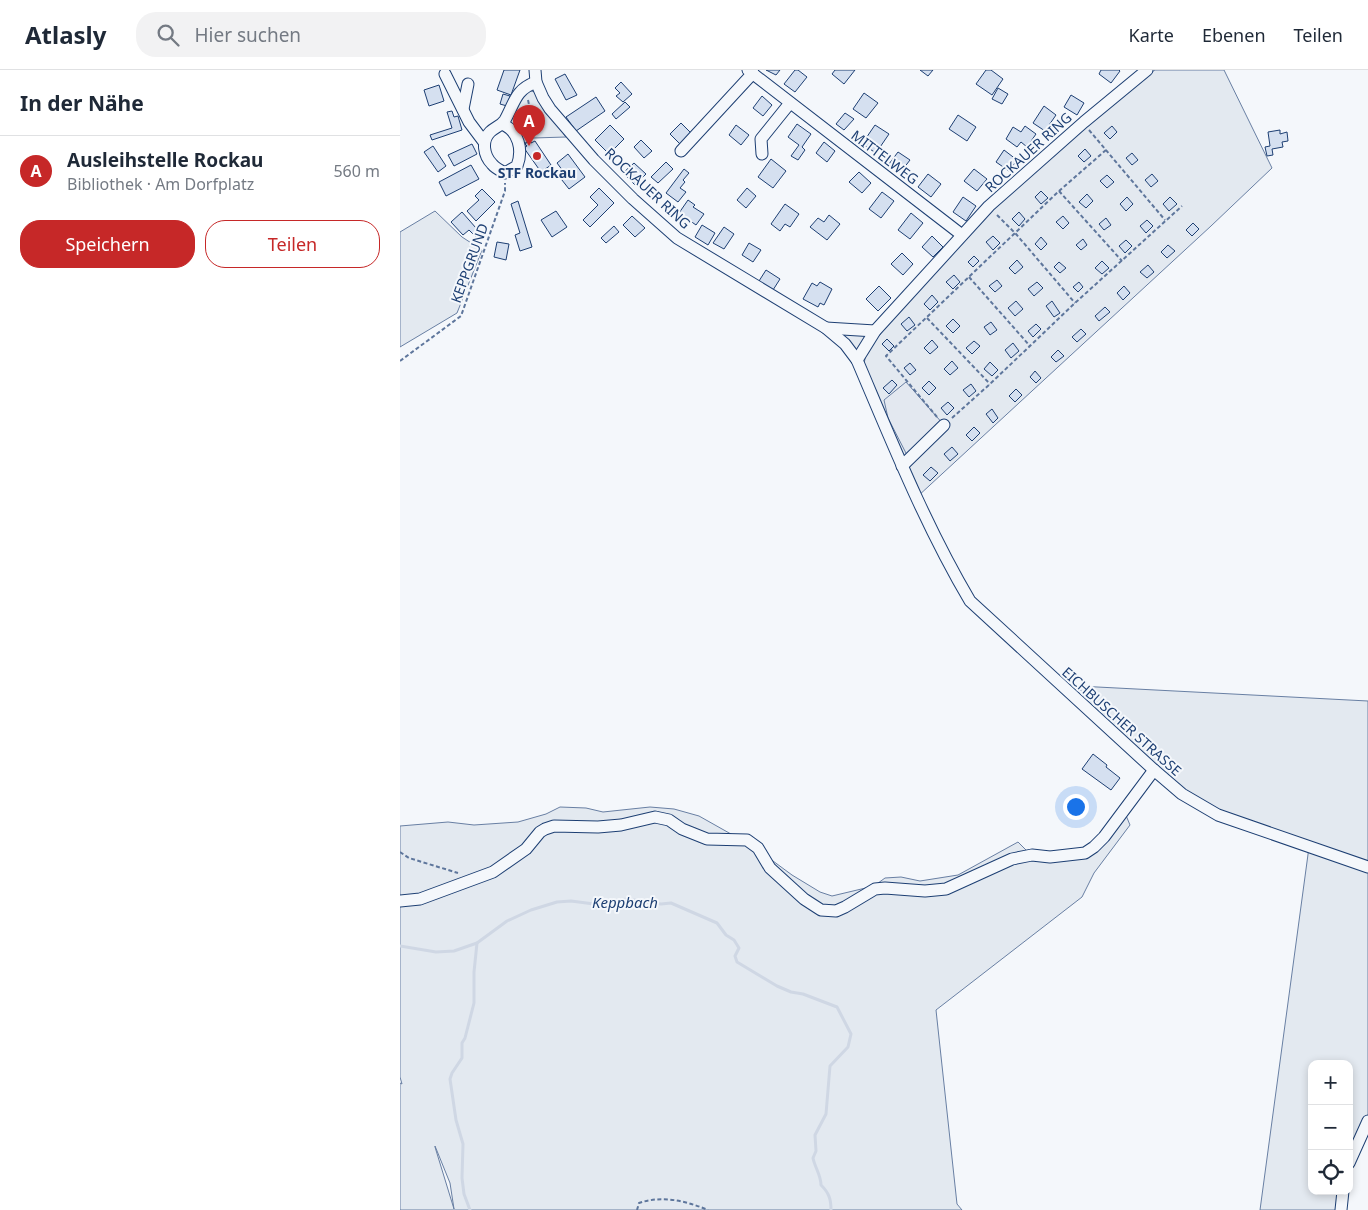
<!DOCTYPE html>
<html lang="de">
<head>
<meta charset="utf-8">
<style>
  body { margin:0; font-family:"Noto Sans",sans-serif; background:#f2f2f3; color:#1f2937 }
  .controls { position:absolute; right:15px; bottom:15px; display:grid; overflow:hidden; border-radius:10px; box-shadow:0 2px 8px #0003 }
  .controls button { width:45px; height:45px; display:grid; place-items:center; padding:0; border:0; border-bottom:1px solid #e0e1e3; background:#fff; color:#1f2937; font:25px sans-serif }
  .you { position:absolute; left:675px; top:736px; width:18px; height:18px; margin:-12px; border:4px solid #fff; border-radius:50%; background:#1a73e8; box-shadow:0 0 0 8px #1a73e833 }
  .badge { display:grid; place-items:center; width:32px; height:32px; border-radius:50%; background:#c62828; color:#fff; font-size:16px; font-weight:700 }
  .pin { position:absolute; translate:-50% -41px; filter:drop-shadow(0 1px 2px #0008) }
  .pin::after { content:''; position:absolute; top:26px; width:18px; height:15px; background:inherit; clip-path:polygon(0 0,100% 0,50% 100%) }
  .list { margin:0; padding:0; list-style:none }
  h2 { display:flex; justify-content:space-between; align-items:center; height:65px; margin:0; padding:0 20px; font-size:21px }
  h2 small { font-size:16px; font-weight:400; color:#747a83 }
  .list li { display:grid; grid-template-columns:32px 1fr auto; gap:15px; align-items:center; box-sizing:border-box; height:70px; padding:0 20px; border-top:1px solid #e0e1e3 }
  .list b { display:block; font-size:19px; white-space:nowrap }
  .list p { margin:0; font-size:16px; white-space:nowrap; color:#747a83 }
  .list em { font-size:16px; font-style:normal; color:#747a83 }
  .actions { display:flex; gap:10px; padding:15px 20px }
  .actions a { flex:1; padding:11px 0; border:1px solid #c62828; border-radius:20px; text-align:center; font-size:18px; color:#c62828 }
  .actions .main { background:#c62828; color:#fff }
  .icon { flex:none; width:28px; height:28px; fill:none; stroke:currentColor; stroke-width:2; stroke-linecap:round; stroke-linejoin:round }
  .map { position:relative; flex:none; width:968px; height:1140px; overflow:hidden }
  header { display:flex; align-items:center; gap:30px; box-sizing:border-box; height:70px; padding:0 25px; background:#fff; border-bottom:1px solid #e0e1e3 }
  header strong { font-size:24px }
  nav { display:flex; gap:28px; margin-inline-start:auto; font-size:18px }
  .search { width:350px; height:45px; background:#f2f2f3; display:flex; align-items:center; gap:12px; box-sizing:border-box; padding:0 18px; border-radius:20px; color:#747a83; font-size:19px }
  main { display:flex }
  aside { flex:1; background:#fff }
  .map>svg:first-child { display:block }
</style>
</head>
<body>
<header>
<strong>Atlasly</strong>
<div class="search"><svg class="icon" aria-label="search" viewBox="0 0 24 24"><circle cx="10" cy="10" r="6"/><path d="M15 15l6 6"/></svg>Hier suchen</div>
<nav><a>Karte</a><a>Ebenen</a><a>Teilen</a></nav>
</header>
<main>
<aside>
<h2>In der Nähe<small></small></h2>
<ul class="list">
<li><span class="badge">A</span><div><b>Ausleihstelle Rockau</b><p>Bibliothek · Am Dorfplatz</p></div><em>560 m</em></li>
</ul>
<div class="actions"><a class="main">Speichern</a><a>Teilen</a></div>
</aside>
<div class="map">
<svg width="968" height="1140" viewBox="0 0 968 1140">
  <rect width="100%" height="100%" fill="#f4f7fb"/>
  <g fill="#e3e9f0" stroke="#687fa3" fill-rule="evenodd">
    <path d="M755,0H824L872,98L811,156L517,427L464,294L467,278L562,165L706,34Z"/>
    <path d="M127,20L135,22L140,31L166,67L133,68L123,74C110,48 112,44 127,20Z"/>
    <path d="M35,141L62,167L82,180L57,243L0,277V162Z"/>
    <path d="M435,261L469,263L457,286Z"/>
    <path d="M678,616L968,631V1051L949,1093V994H912V1121H943L941,1140H860L909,777L782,724L701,652Z"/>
    <path d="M160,737L186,738L203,742L250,737L274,739L299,746L354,777L392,805L420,822L432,826L474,816L485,808L501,807L520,811L558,805L618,772L635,789L687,786L725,743L730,755L694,803L682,827L536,940L557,1134L562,1140H0V1013L2,1014L0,1007V756L48,752L74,755L118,752L146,744ZM35,1076L50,1113L54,1139L35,1077Z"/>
  </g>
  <path fill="#e3e8f0" stroke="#687fa3" d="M506,312L544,355L509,389L488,348L484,330Z"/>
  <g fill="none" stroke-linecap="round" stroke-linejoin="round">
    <g stroke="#cfd7e4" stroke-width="3">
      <path d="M0,876L36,882L54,881L77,873L107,851L131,840L157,832L171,831L194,834L227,829L261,834L271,833L317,853L326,865L334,870L339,878L335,886L337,892L377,916L391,922L403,924L437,937L451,964L448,977L430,996L426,1044L415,1065L416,1081L413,1088C415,1098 421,1105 421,1115C429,1123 431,1129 431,1140"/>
      <path d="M70,1140L64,1124L62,1108L63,1074L56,1050L50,1009L52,1003L62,988V973L65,968L74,933V902L77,873"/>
    </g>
  </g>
  <g fill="#d5e0f0" stroke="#1d3f73">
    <path d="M104,0H120L111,25L97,20Z"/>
    <path d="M366,0H380L376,5Z"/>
    <path d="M395,0H398L407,7L395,22L384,14Z"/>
    <path d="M435,0H455L444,14L432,4Z"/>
    <path d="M520,0H533L528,6Z"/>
    <path d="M586,0H591L603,9L592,25L576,14Z"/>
    <path d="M701,0H719L720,1L711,13L699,4Z"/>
    <path d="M165,4L177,25L166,30L155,9Z"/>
    <path d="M221,12L232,24L223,32L216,26L220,23L215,18Z"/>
    <path d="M39,15L44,31L29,36L24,20Z"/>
    <path d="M598,18L608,24L602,34L592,29Z"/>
    <path d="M464,23L478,33L466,48L453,39Z"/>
    <path d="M103,24L110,26L107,36L100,34Z"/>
    <path d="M671,25L684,33L677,45L664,37Z"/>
    <path d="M362,26L372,35L363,46L353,38Z"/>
    <path d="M196,27L205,41L176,61L166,47Z"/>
    <path d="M225,32L230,37L216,49L212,44Z"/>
    <path d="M644,36L656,45L645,61L633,53Z"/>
    <path d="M52,41L54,47L58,46L62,60L32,70L30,65L52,58L47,42Z"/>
    <path d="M445,43L454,49L444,60L436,54Z"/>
    <path d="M558,45L576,57L567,71L549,59Z"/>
    <path d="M281,53L292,64L281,75L270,64Z"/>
    <path d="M397,54L411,64L402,77L405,80L398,90L391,86L399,75L388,67Z"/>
    <path d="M210,55L224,69L209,84L195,70Z"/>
    <path d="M336,55L349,65L341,75L329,65Z"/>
    <path d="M475,55L489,64L476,83L462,74Z"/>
    <path d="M625,56L636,64L627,77L621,72L617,77L606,69L613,57L621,62Z"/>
    <path d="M712,56L717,62L710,69L704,63Z"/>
    <path d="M880,60V64L887,62L888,71L882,72L883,77L872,79L873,85L867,86L865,77L870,76L868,62Z"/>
    <path d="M130,70L131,73L135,71L151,95L141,102L124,78L127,76L125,74Z"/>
    <path d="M241,70L252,81L244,88L234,77Z"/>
    <path d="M424,72L435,81L427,92L416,83Z"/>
    <path d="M72,74L77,84L54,96L48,85Z"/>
    <path d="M33,76L46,96L38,102L24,82Z"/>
    <path d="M685,79L691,86L684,92L678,86Z"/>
    <path d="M604,80L617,90L609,101L596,92Z"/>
    <path d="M498,82L510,90L500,103L489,94Z"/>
    <path d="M732,83L738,90L732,95L726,88Z"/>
    <path d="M168,84L185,107L169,119L158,105L163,101L157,93Z"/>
    <path d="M371,89L386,101L373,118L358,107Z"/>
    <path d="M266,92L273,99L258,113L251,107Z"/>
    <path d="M234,93L246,104L235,115L223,103Z"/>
    <path d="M71,95L79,109L46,126L39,112Z"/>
    <path d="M284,99L289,103L283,110L285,112L280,118L286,122L278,132L266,123Z"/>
    <path d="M574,99L587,109L577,121L564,111Z"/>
    <path d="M459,102L471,113L462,123L449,112Z"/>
    <path d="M528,104L541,114L531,127L518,117Z"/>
    <path d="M752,104L758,111L751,117L745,110Z"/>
    <path d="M707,105L714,112L707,118L700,111Z"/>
    <path d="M199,118L214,133L190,157L183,150L198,135L190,127Z"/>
    <path d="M347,118L356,126L346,138L337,130Z"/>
    <path d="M82,119L95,132L76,151L67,141L79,130L75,126Z"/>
    <path d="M641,121L648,128L641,134L635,127Z"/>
    <path d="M482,122L494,131L481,148L469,139Z"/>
    <path d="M687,124L693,131L686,138L679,132Z"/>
    <path d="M563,127L576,136L566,151L553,142Z"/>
    <path d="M727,127L733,134L726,141L720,134Z"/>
    <path d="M770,127L777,134L769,141L763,134Z"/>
    <path d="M288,130L295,135L293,137L304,144L296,155L279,143Z"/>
    <path d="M118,131L132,177L120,181L115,165L120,163L111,134Z"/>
    <path d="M385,134L399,144L390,157L385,154L380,161L371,154Z"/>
    <path d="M156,141L167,157L152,167L141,150Z"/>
    <path d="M62,142L83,166L79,170L69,160L63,165L51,152Z"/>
    <path d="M619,142L625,149L619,156L612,149Z"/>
    <path d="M511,143L523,153L510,169L498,160Z"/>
    <path d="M429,145L440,154L427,170L410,157L418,148L424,152Z"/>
    <path d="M232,146L245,158L235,167L223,155Z"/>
    <path d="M663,146L669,153L663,159L656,152Z"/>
    <path d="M706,148L711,155L704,160L699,154Z"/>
    <path d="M747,150L753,156L746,163L740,156Z"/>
    <path d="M793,153L799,159L792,166L786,160Z"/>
    <path d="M302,155L315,163L308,175L295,167Z"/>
    <path d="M214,156L219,162L206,173L201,168Z"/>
    <path d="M324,157L334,164L324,179L313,173Z"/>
    <path d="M532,166L543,177L533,187L522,177Z"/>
    <path d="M593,166L600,173L593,180L586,172Z"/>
    <path d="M641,167L647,174L641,180L635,174Z"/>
    <path d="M683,169L687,175L681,180L676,175Z"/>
    <path d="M726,170L732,176L725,183L719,176Z"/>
    <path d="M97,172L109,174L106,190L94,187Z"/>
    <path d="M349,173L361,180L353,192L342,185Z"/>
    <path d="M768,175L775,181L767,188L761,182Z"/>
    <path d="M502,183L513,194L503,205L491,194Z"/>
    <path d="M574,186L579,191L573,197L568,192Z"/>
    <path d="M617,190L623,197L615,204L609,198Z"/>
    <path d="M702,191L709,198L702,204L695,198Z"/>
    <path d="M659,192L666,198L660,203L654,197Z"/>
    <path d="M748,195L754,202L747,208L740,202Z"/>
    <path d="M366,200L380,209L373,220L359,211Z"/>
    <path d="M554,205L560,212L553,219L546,212Z"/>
    <path d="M597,210L602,216L595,222L589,216Z"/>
    <path d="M420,212L432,219L424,235L420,233L418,237L403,229L412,213L417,216Z"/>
    <path d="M637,212L643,218L634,226L628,219Z"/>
    <path d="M679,212L683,217L678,222L673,217Z"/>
    <path d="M479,216L491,228L478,241L466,229Z"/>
    <path d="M724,216L730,223L723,230L717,223Z"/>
    <path d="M532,225L538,232L530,240L524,234Z"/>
    <path d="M616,231L623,239L615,246L608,238Z"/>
    <path d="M652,231L660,243L654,247L646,236Z"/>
    <path d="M705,237L710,242L699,251L695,246Z"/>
    <path d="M509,247L515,255L507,261L501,254Z"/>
    <path d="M553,249L560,256L553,263L546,256Z"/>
    <path d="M591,252L597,260L590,265L584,257Z"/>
    <path d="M636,254L641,259L633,267L628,261Z"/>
    <path d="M681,259L686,264L677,272L672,267Z"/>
    <path d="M487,269L494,276L489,281L482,274Z"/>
    <path d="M532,270L538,277L530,284L524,278Z"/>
    <path d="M574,271L580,276L572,284L566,278Z"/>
    <path d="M613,273L619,281L611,288L605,280Z"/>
    <path d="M658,280L664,286L656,292L651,287Z"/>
    <path d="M552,291L558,298L550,305L544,299Z"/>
    <path d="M590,292L598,300L592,306L584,299Z"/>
    <path d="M510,293L516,300L510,305L504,298Z"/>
    <path d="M635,301L641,308L636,313L630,307Z"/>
    <path d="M492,310L497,315L489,324L483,318Z"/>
    <path d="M529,311L536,318L529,325L522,318Z"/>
    <path d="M571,314L576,321L569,327L563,320Z"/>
    <path d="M616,319L622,325L615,332L609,326Z"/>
    <path d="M548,332L554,338L547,345L541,338Z"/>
    <path d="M592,339L598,348L593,353L586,344Z"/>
    <path d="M574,357L580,363L572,371L566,365Z"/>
    <path d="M552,377L558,384L550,391L544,384Z"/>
    <path d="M531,397L538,403L530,411L523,405Z"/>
    <path d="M693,684L707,695L706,697L720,708L711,720L682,699Z"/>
  </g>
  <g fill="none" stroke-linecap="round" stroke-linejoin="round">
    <defs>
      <g id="minor">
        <path d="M135,0L136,12L143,28L150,39L194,90L233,129L277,168L426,258L445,274L457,290C492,372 525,455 570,531L754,700L782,724L818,745L968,797"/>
        <path d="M348,0L562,165"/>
        <path d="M45,4L69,52L84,72"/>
        <path d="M63,39L68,14"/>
        <path d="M102,54C119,61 123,80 117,96L105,103C101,101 95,98 92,94C84,86 81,71 90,62C95,57 101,56 105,50C115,32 115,20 136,12"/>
        <path d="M281,81L353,3"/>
        <path d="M362,84L361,69L390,33"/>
        <path d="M426,258L475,261"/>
        <path d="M457,290L475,261L589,136L684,52L747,0"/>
        <path d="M502,396L544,355"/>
        <path d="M0,831L20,829L93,802L126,779L140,762L145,759L154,756L198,757L221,755L255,747L269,750L282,759L307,769L347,770L358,778L370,798L404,829L421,840L436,841L445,837L475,819L485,818L525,821L546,819L612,789L632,785L650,787L685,783L694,777L704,767L754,700"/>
        <path d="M949,1093L968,1051"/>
        <path d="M941,1140L943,1121"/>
      </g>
    </defs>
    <use href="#minor" stroke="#1d3f73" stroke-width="13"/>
    <g stroke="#5e769c" stroke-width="2" stroke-dasharray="4 2.5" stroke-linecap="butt">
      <path d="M128,30L131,44L129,65"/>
      <path d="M689,60L765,150"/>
      <path d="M129,64L143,46"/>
      <path d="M659,121L722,191"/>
      <path d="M597,145L616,164L675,233"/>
      <path d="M569,207L630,276"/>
      <path d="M527,248L590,314"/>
      <path d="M0,291L61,246L105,121V113"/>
      <path d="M537,347L486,286L659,121L706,80"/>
      <path d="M552,348L590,314L675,233L782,136"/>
      <path d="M0,782L9,788L58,803"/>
      <path d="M237,1140L239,1133C263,1125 286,1131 308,1140"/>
    </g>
    <use href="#minor" stroke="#f4f7fb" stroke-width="11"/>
  </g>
  <circle fill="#c62828" stroke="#f4f7fb" stroke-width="2" cx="137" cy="86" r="5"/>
  <g text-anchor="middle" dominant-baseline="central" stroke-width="4" stroke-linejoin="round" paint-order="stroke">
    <g font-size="14" fill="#1d3f73" stroke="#f4f7fb">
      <text transform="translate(628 82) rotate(-42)">ROCKAUER RING</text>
      <text transform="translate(485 87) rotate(37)">MITTELWEG</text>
      <text transform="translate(248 118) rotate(43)">ROCKAUER RING</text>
      <text transform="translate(69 193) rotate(-70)">KEPPGRUND</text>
      <text transform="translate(722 651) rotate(42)">EICHBUSCHER STRASSE</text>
    </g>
    <g font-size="14" font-weight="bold" fill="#1d3f73" stroke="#f4f7fb">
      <text x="137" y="102">STF Rockau</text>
    </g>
    <g font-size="15" font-style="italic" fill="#1d3f73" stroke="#f4f7fb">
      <text x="225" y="832">Keppbach</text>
    </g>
  </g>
</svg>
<div class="controls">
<button>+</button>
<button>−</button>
<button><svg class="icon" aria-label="locate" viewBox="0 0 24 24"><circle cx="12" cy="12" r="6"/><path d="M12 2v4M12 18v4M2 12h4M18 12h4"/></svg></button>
</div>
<div class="you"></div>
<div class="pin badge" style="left:129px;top:76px">A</div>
</div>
</main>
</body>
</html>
